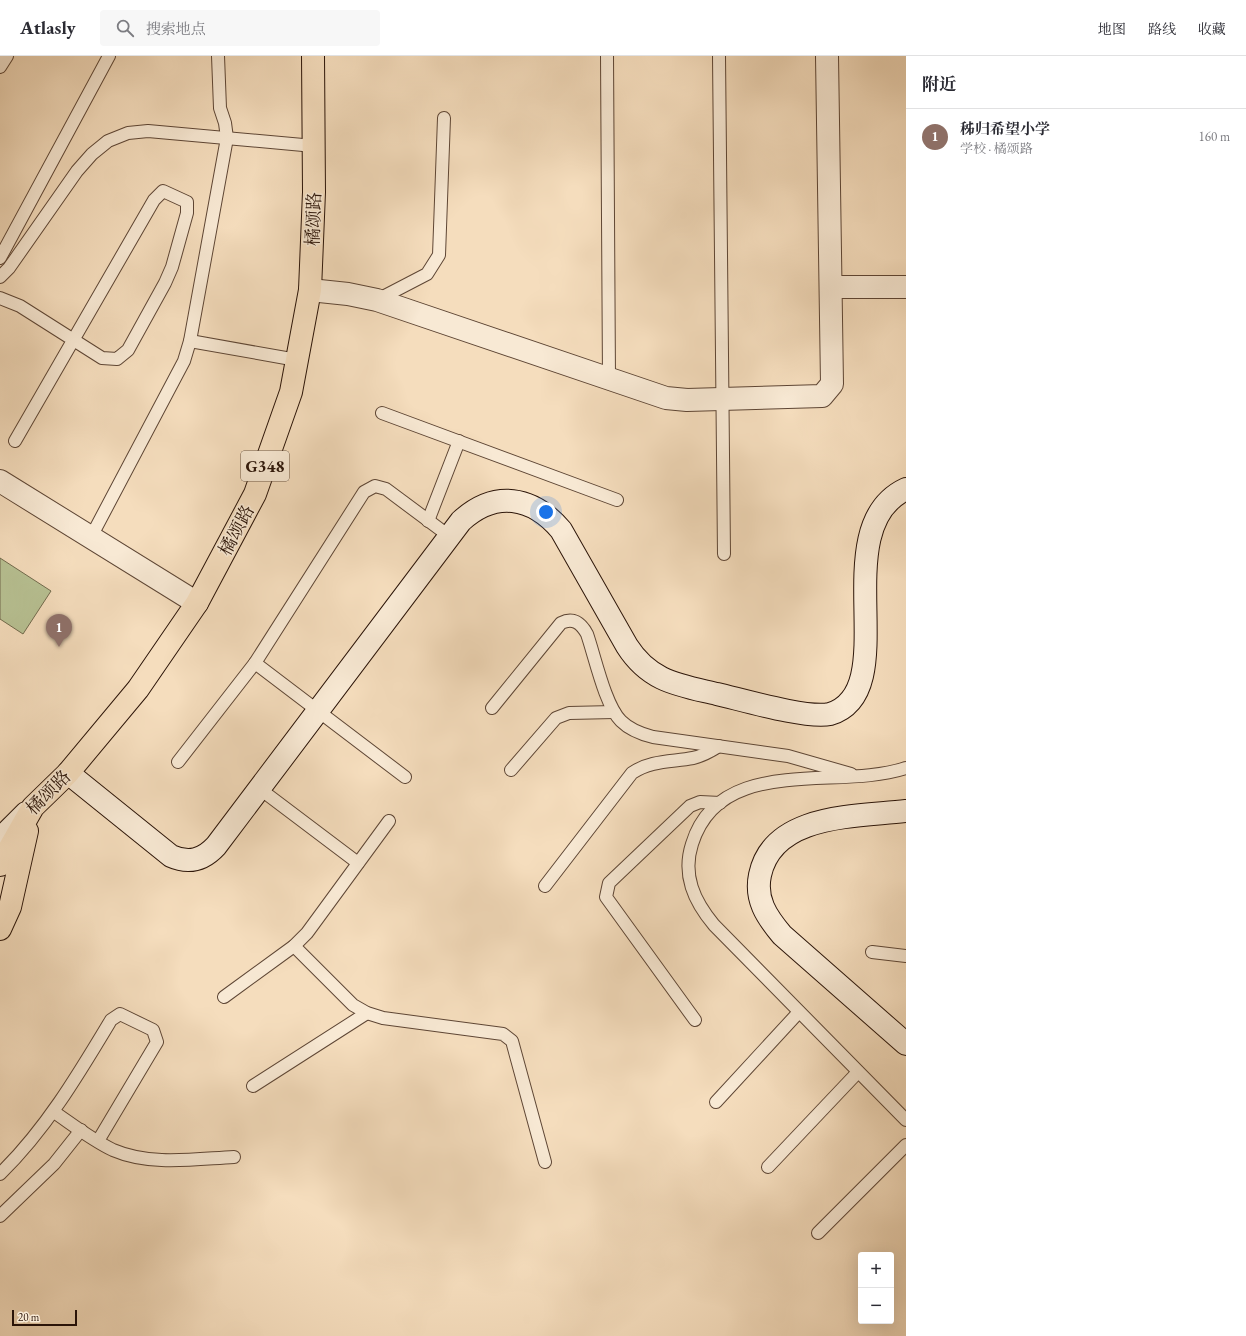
<!DOCTYPE html>
<html lang="zh">
<head>
<meta charset="utf-8">
<style>
  body { margin:0; font-family:"EB Garamond","Noto Serif SC",serif; background:#f7f7f7; color:#2b2b33 }
  .controls { position:absolute; right:12px; bottom:12px; display:grid; overflow:hidden; border-radius:4px; box-shadow:0 4px 16px #0002 }
  .controls button { width:36px; height:36px; display:grid; place-items:center; padding:0; border:0; border-bottom:1px solid #e1e1e2; background:#fff; color:#2b2b33; font:20px sans-serif }
  .scale { position:absolute; left:12px; bottom:10px; width:65px; box-sizing:border-box; padding-left:4px; border:2px solid #2b1408; border-top:0; font-size:11px; line-height:14px; white-space:nowrap; color:#2b1408; -webkit-text-stroke:3px #f8e9d4; paint-order:stroke }
  .you { position:absolute; left:546px; top:456px; width:14px; height:14px; margin:-10px; border:3px solid #fff; border-radius:50%; background:#1a73e8; box-shadow:0 0 0 6px #1a73e833 }
  .badge { display:grid; place-items:center; width:26px; height:26px; border-radius:50%; background:#2563eb; color:#fff; font-size:13px; font-weight:700 }
  .pin { position:absolute; translate:-50% -33px; filter:drop-shadow(0 1px 2px #0008) }
  .pin::after { content:''; position:absolute; top:21px; width:14px; height:12px; background:inherit; clip-path:polygon(0 0,100% 0,50% 100%) }
  .list { margin:0; padding:0; list-style:none }
  h2 { display:flex; justify-content:space-between; align-items:center; height:52px; margin:0; padding:0 16px; font-size:17px }
  h2 small { font-size:13px; font-weight:400; color:#7c7c81 }
  .list li { display:grid; grid-template-columns:26px 1fr auto; gap:12px; align-items:center; box-sizing:border-box; height:56px; padding:0 16px; border-top:1px solid #e1e1e2 }
  .list b { display:block; font-size:15px; white-space:nowrap }
  .list p { margin:0; font-size:13px; white-space:nowrap; color:#7c7c81 }
  .list em { font-size:13px; font-style:normal; color:#7c7c81 }
  .icon { flex:none; width:22px; height:22px; fill:none; stroke:currentColor; stroke-width:2; stroke-linecap:round; stroke-linejoin:round }
  .map { position:relative; flex:none; width:906px; height:1280px; overflow:hidden }
  header { display:flex; align-items:center; gap:24px; box-sizing:border-box; height:56px; padding:0 20px; background:#fff; border-bottom:1px solid #e1e1e2 }
  header strong { font-size:19px }
  nav { display:flex; gap:22px; margin-inline-start:auto; font-size:14px }
  .search { width:280px; height:36px; background:#f7f7f7; display:flex; align-items:center; gap:10px; box-sizing:border-box; padding:0 14px; border-radius:4px; color:#7c7c81; font-size:15px }
  main { display:flex }
  aside { flex:1; background:#fff }
  .map>svg:first-child { display:block }
</style>
</head>
<body>
<header>
<strong>Atlasly</strong>
<div class="search"><svg class="icon" aria-label="search" viewBox="0 0 24 24"><circle cx="10" cy="10" r="6"/><path d="M15 15l6 6"/></svg>搜索地点</div>
<nav><a>地图</a><a>路线</a><a>收藏</a></nav>
</header>
<main>
<div class="map">
<svg width="906" height="1280" viewBox="0 0 906 1280">
  <rect width="100%" height="100%" fill="#f5ddbd"/>
  <filter id="stains"><feTurbulence type="fractalNoise" baseFrequency=".005" numOctaves="4"/><feColorMatrix values="0 0 0 0 .2 0 0 0 0 .09 0 0 0 0 .02 0 0 0 .5 -.17"/></filter>
  <radialGradient id="worn" r=".72"><stop offset=".6" stop-color="#630" stop-opacity="0"/><stop offset="1" stop-color="#630" stop-opacity=".3"/></radialGradient>
  <path fill="#b8c294" stroke="#726b4e" d="M0,502L51,535L23,578L0,563Z"/>
  <g fill="none" stroke-linecap="round" stroke-linejoin="round">
    <defs>
      <g id="lane">
        <path d="M607,0L609,322"/>
        <path d="M719,0L724,498"/>
        <path d="M0,11L7,0"/>
        <path d="M0,202L109,0"/>
        <path d="M0,221L9,212L77,115L92,98L108,85L128,77L148,75L314,90"/>
        <path d="M0,242L20,250L102,302L117,303L128,294L165,227L172,211L187,157V146L163,135L154,144L15,385"/>
        <path d="M377,244L427,218L439,199L444,62"/>
        <path d="M190,285L297,304"/>
        <path d="M382,357L617,444"/>
        <path d="M428,465L459,385"/>
        <path d="M91,481L184,305L190,285L227,82L225,67L220,52L218,0"/>
        <path d="M255,607L405,721"/>
        <path d="M492,652L561,567C573,561 581,567 587,578C595,601 605,649 621,665C630,674 641,678 653,681L788,700L851,718"/>
        <path d="M178,706L255,607L364,436L375,430L386,433L449,480"/>
        <path d="M906,712C838,735 720,697 692,788C682,819 694,845 714,869L906,1064"/>
        <path d="M511,714L556,662L569,657L614,656"/>
        <path d="M260,733L358,807"/>
        <path d="M545,830L632,717C651,704 672,706 693,702C703,700 711,695 719,690"/>
        <path d="M294,890L353,949L367,957L383,962L503,978L512,985L545,1106"/>
        <path d="M872,896L906,900"/>
        <path d="M224,941L294,890L307,877L389,765"/>
        <path d="M695,964L606,841L609,827L690,750L700,746L720,747"/>
        <path d="M253,1030L367,957"/>
        <path d="M716,1046L799,956"/>
        <path d="M54,1056C73,1069 92,1084 113,1094C150,1110 194,1103 234,1101"/>
        <path d="M768,1111L858,1016"/>
        <path d="M0,1118C46,1073 78,1019 111,964L120,958L153,974L157,986L98,1085"/>
        <path d="M0,1160L54,1108L81,1074"/>
        <path d="M818,1177L906,1089"/>
      </g>
      <g id="street">
        <path d="M831,231H906"/>
        <path d="M310,234L348,238L377,244L666,342L687,344L822,340L832,328L827,0"/>
        <path d="M0,425L197,547"/>
      </g>
      <g id="secondary">
        <path d="M68,717L171,800C189,808 203,804 216,790L461,465C495,434 532,440 561,474L627,590C650,626 679,629 717,638C743,644 807,663 830,658C906,635 823,472 906,433"/>
        <path d="M906,755C857,761 773,757 760,819C755,843 766,860 782,879L906,988"/>
        <path d="M0,783L26,757"/>
      </g>
      <g id="highway">
        <path d="M0,809L33,751L68,717L138,633L197,547L255,438L291,336L310,234L314,136L313,0"/>
        <path d="M0,873L10,851L27,775"/>
      </g>
    </defs>
    <use href="#lane" stroke="#5e4635" stroke-width="14"/>
    <use href="#street" stroke="#5e4635" stroke-width="24"/>
    <use href="#secondary" stroke="#2b1408" stroke-width="24"/>
    <use href="#highway" stroke="#2b1408" stroke-width="24"/>
    <use href="#lane" stroke="#f8e9d4" stroke-width="12"/>
    <use href="#street" stroke="#f8e9d4" stroke-width="22"/>
    <use href="#secondary" stroke="#f8e9d4" stroke-width="22"/>
    <use href="#highway" stroke="#f5ddbd" stroke-width="22"/>
  </g>
  <g text-anchor="middle" dominant-baseline="central" stroke-width="3" stroke-linejoin="round" paint-order="stroke">
    <rect fill="#f8e9d4" stroke="#685445" stroke-width="1" x="241" y="395" width="48" height="30" rx="3"/>
    <g font-size="17" font-weight="bold" fill="#2b1408">
      <text x="265" y="410">G348</text>
    </g>
    <g font-size="18" fill="#2b1408" stroke="#f8e9d4">
      <text transform="translate(313 163) rotate(-88)">橘颂路</text>
      <text transform="translate(236 474) rotate(-62)">橘颂路</text>
      <text transform="translate(48 736) rotate(-45)">橘颂路</text>
    </g>
  </g>
  <rect width="100%" height="100%" filter="url(#stains)"/>
  <rect width="100%" height="100%" fill="url(#worn)"/>
</svg>
<div class="controls">
<button>+</button>
<button>−</button>
</div>
<div class="scale">20 m</div>
<div class="you"></div>
<div class="pin badge" style="left:59px;top:591px;background:#8d6e63">1</div>
</div>
<aside>
<h2>附近<small></small></h2>
<ul class="list">
<li><span class="badge" style="background:#8d6e63">1</span><div><b>秭归希望小学</b><p>学校 · 橘颂路</p></div><em>160 m</em></li>
</ul>
</aside>
</main>
</body>
</html>
